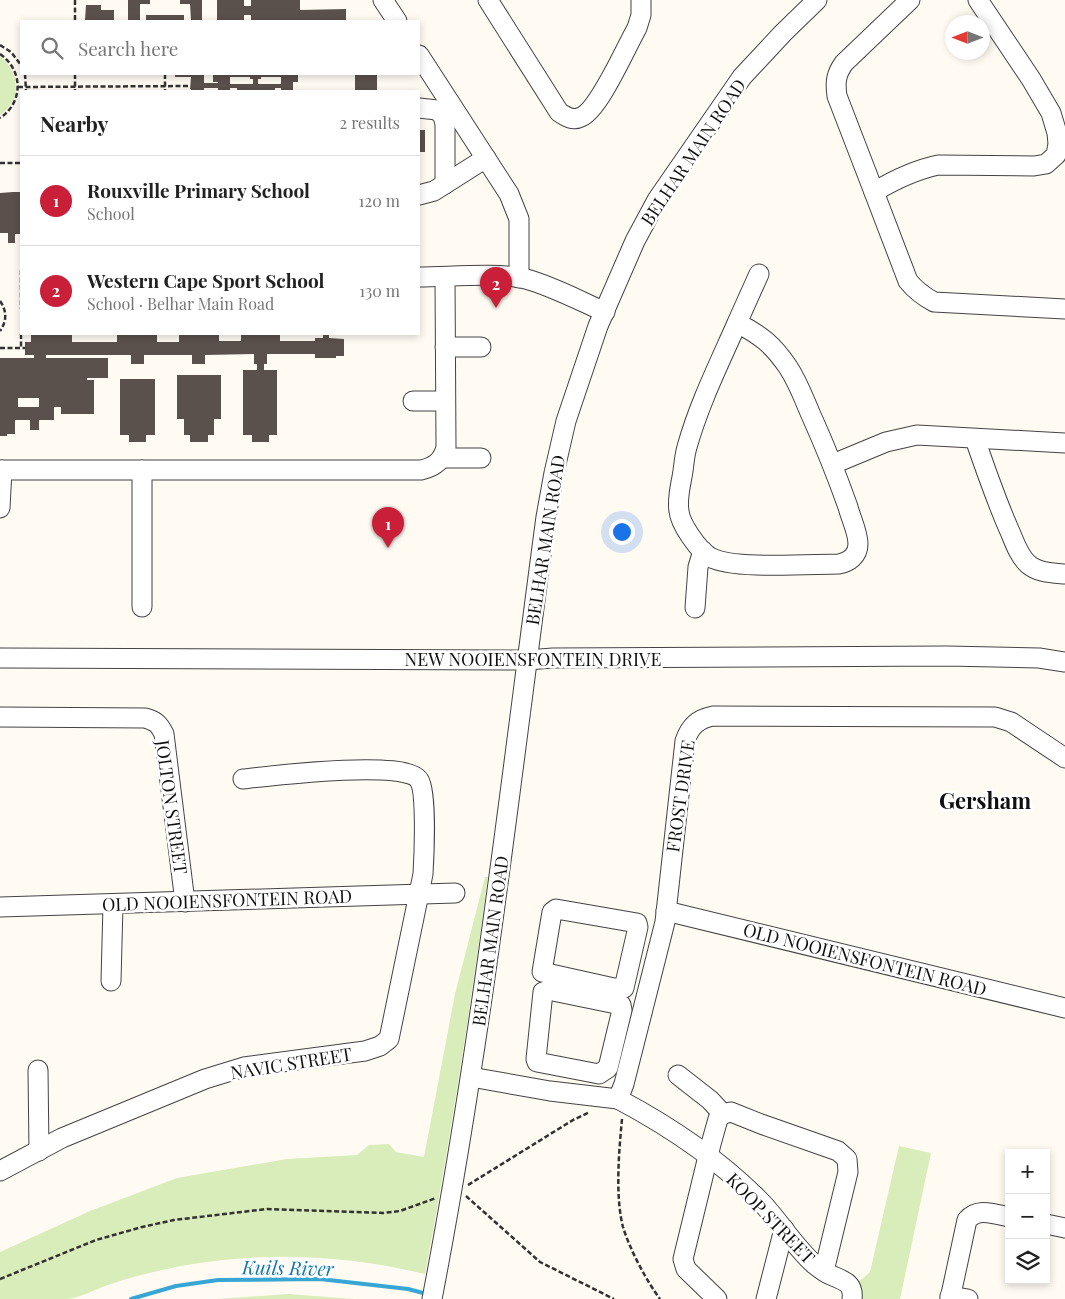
<!DOCTYPE html>
<html lang="en">
<head>
<meta charset="utf-8">
<style>
  body { margin:0; font-family:"Playfair Display",serif; background:#f2f2f2; color:#222 }
  .controls { position:absolute; right:15px; bottom:15px; display:grid; overflow:hidden; border-radius:0px; box-shadow:0 2px 8px #0003 }
  .controls button { width:45px; height:45px; display:grid; place-items:center; padding:0; border:0; border-bottom:1px solid #e0e0e0; background:#fff; color:#222; font:25px sans-serif }
  .compass { position:absolute; left:945px; top:15px; width:45px; height:45px; border-radius:50%; background:#fff; box-shadow:0 2px 8px #0003; rotate:270deg }
  .you { position:absolute; left:621px; top:531px; width:18px; height:18px; margin:-12px; border:4px solid #fff; border-radius:50%; background:#1a73e8; box-shadow:0 0 0 8px #1a73e833 }
  .badge { display:grid; place-items:center; width:32px; height:32px; border-radius:50%; background:#c91f39; color:#fff; font-size:16px; font-weight:700 }
  .pin { position:absolute; translate:-50% -41px; filter:drop-shadow(0 1px 2px #0008) }
  .pin::after { content:''; position:absolute; top:26px; width:18px; height:15px; background:inherit; clip-path:polygon(0 0,100% 0,50% 100%) }
  .list { margin:0; padding:0; list-style:none }
  h2 { display:flex; justify-content:space-between; align-items:center; height:65px; margin:0; padding:0 20px; font-size:21px }
  h2 small { font-size:16px; font-weight:400; color:#767676 }
  .list li { display:grid; grid-template-columns:32px 1fr auto; gap:15px; align-items:center; box-sizing:border-box; height:90px; padding:0 20px; border-top:1px solid #e0e0e0 }
  .list b { display:block; font-size:19px; white-space:nowrap }
  .list p { margin:0; font-size:16px; white-space:nowrap; color:#767676 }
  .list em { font-size:16px; font-style:normal; color:#767676 }
  .icon { flex:none; width:28px; height:28px; fill:none; stroke:currentColor; stroke-width:2; stroke-linecap:round; stroke-linejoin:round }
  .map { position:relative; flex:none; width:1065px; height:1299px; overflow:hidden }
  .search { position:absolute; background:#fff; box-shadow:0 2px 8px #0003; left:20px; top:20px; width:400px; height:55px; display:flex; align-items:center; gap:12px; box-sizing:border-box; padding:0 18px; border-radius:0px; color:#767676; font-size:19px }
  .panel { position:absolute; background:#fff; box-shadow:0 2px 8px #0003; left:20px; top:90px; width:400px; height:245px; border-radius:0px }
  .map>svg:first-child { display:block }
</style>
</head>
<body>
<div class="map">
<svg width="1065" height="1299" viewBox="0 0 1065 1299">
  <rect width="100%" height="100%" fill="#fffbf3"/>
  <g fill="#d9edba">
    <path d="M0,56C19,71 23,100 0,115Z"/>
    <path d="M485,877H488C470,1010 450,1142 425,1274C344,1255 263,1251 181,1266C156,1271 131,1277 108,1285C96,1289 79,1298 68,1299C46,1299 22,1299 0,1299V1252L90,1211L177,1178L287,1159L357,1155L369,1145L389,1144L396,1152L424,1157L455,994Z"/>
    <path d="M899,1146L931,1153L900,1299H858L856,1284L870,1272Z"/>
    <path d="M288,1294L354,1299H217Z"/>
  </g>
  <g fill="none" stroke-linecap="round" stroke-linejoin="round">
    <path stroke="#37a6d5" stroke-width="4" d="M131,1299L176,1286L218,1280L320,1279L408,1289L427,1294"/>
  </g>
  <g fill="#5a504c" fill-rule="evenodd">
    <path d="M128,0H150V4H140V21H128Z"/>
    <path d="M180,0H202V21H191L190,4H180Z"/>
    <path d="M217,0H244V6H251V0H300V10L346,9V21H251V15H244V21H217Z"/>
    <path d="M86,5H101V10H114V21L85,20Z"/>
    <rect x="146" y="15" width="38" height="6"/>
    <path d="M175,74H204V83H218V82H213V74H298V82H293V91H281V88H275V91H237V88H230V91H218V88H204V91H191V89H190L191,77H175ZM230,77H250V79H253V84H230ZM261,77H281V84H258V79H261Z"/>
    <rect x="355" y="74" width="22" height="17"/>
    <rect x="419" y="130" width="6" height="22"/>
    <path d="M13,192H21V234H15V243H8V233H0V193Z"/>
    <path d="M31,334H72V342H117V334H157V342H179V334H219V341H241V334H280V341H315V338H323V334H329V338L344,339V356H336V358H315V354H267V364H264V370H277V435H269V442H252V435H243V370H257V364H254V354L205,355V364H192V355H144V364H131V355H46V358H108V378H87V380H94V414H61V407H54V420H39V430H30V420H15V434H7V436H0V358H34V355H25V342H31ZM18,398H39V407H18Z"/>
    <path d="M177,375H221V419H214V435H208V442H190V435H184V419H177Z"/>
    <path d="M120,379H155V435H146V442H129V435H120Z"/>
  </g>
  <g fill="none" stroke-linecap="round" stroke-linejoin="round">
    <defs>
      <g id="minor">
        <path d="M383,0L397,21"/>
        <path d="M488,0L559,112C566,117 573,121 581,117C599,110 626,47 637,28L641,15V0"/>
        <path d="M978,0L1031,79L1051,113L1057,133L1058,144L1056,155L1046,164L1034,166L938,165C915,170 894,180 874,192L908,281C916,291 923,296 934,302L1065,309"/>
        <path d="M419,55L509,194L519,219V278"/>
        <path d="M419,108L437,110L443,116L445,124V184"/>
        <path d="M874,192L837,96C835,82 836,74 844,63L910,0"/>
        <path d="M419,195L434,191L486,158"/>
        <path d="M419,277C450,277 497,272 526,279C552,286 580,301 605,312"/>
        <path d="M737,323C719,364 699,404 687,447C684,457 684,467 682,477C680,488 677,500 679,511C680,524 699,551 710,557C732,570 811,564 839,564C849,562 858,556 858,544C858,532 851,519 848,507C837,476 825,446 811,415C804,399 798,382 788,367C773,345 761,335 737,323L759,274"/>
        <path d="M445,347H481"/>
        <path d="M413,401H445"/>
        <path d="M975,439C986,471 997,503 1011,534C1015,544 1020,557 1028,564C1038,573 1053,573 1065,574"/>
        <path d="M442,458H481"/>
        <path d="M833,464L886,442L917,435L1065,443"/>
        <path d="M0,470H421C434,467 443,461 446,447L445,277"/>
        <path d="M0,508L2,470"/>
        <path d="M142,607V470"/>
        <path d="M695,608L698,567L703,551"/>
        <path d="M0,658L527,660L553,658L947,656L1039,658L1065,662"/>
        <path d="M0,717L145,718C156,721 159,724 164,734L185,902"/>
        <path d="M0,907L455,893"/>
        <path d="M556,909L637,923L638,927L624,988H614L542,972L552,912Z"/>
        <path d="M666,911L1065,1008"/>
        <path d="M111,981L113,905"/>
        <path d="M548,990L621,1005L622,1010L608,1068L599,1074L537,1062L536,1059L543,992Z"/>
        <path d="M38,1070L39,1151"/>
        <path d="M678,1075L710,1100L723,1114"/>
        <path d="M471,1077L550,1091L618,1099L624,1084L665,922L685,741C690,726 698,719 713,716L995,717L1011,722L1065,758"/>
        <path d="M618,1099C671,1127 720,1160 762,1203C780,1222 794,1246 814,1264C819,1268 826,1274 833,1276C845,1281 854,1284 852,1299"/>
        <path d="M0,1171L62,1138L205,1079L244,1067L365,1051L380,1046L389,1039L423,874C424,857 427,792 419,780C406,759 270,776 243,779"/>
        <path d="M1046,1224L1065,1228"/>
        <path d="M950,1296L968,1299"/>
        <path d="M432,1299C482,1040 511,778 546,517L554,473L566,421L598,326L635,241L657,200L742,77L783,33L817,0"/>
        <path d="M717,1299L686,1269L683,1259L711,1144L718,1119L723,1114L731,1112L761,1124L838,1151L847,1159L848,1172L824,1271"/>
        <path d="M766,1299L784,1229"/>
        <path d="M950,1299L967,1220C978,1207 994,1214 1009,1217"/>
      </g>
    </defs>
    <use href="#minor" stroke="#434343" stroke-width="21"/>
    <g stroke="#323232" stroke-width="2.5" stroke-dasharray="5 2.5" stroke-linecap="butt">
      <path d="M75,0V21"/>
      <path d="M0,45L11,52L21,65"/>
      <path d="M0,54C23,70 24,102 0,118"/>
      <path d="M25,74L26,91"/>
      <path d="M75,74V91"/>
      <path d="M165,74V91"/>
      <path d="M18,87L190,86"/>
      <path d="M0,163H21"/>
      <path d="M21,270V309"/>
      <path d="M0,301C7,311 7,321 0,331"/>
      <path d="M21,334V348"/>
      <path d="M0,348H25"/>
      <path d="M622,1119C619,1151 615,1196 623,1227C630,1250 646,1280 660,1299"/>
      <path d="M468,1185L573,1120L590,1112"/>
      <path d="M466,1196L540,1262L614,1299"/>
      <path d="M0,1279L96,1240L142,1227L174,1220L267,1209L383,1213L400,1211L436,1198"/>
    </g>
    <use href="#minor" stroke="#fff" stroke-width="19"/>
  </g>
  <g text-anchor="middle" dominant-baseline="central" stroke-width="5" stroke-linejoin="round" paint-order="stroke">
    <g font-size="18" fill="#101010" stroke="#fff">
      <text transform="translate(693 152) rotate(-56)">BELHAR MAIN ROAD</text>
      <text transform="translate(545 540) rotate(-81)">BELHAR MAIN ROAD</text>
      <text x="533" y="659">NEW NOOIENSFONTEIN DRIVE</text>
      <text transform="translate(680 796) rotate(-82)">FROST DRIVE</text>
      <text transform="translate(172 807) rotate(82)">JOLTON STREET</text>
      <text transform="translate(227 900) rotate(-2)">OLD NOOIENSFONTEIN ROAD</text>
      <text transform="translate(490 941) rotate(-82)">BELHAR MAIN ROAD</text>
      <text transform="translate(865 959) rotate(14)">OLD NOOIENSFONTEIN ROAD</text>
      <text transform="translate(291 1063) rotate(-9)">NAVIC STREET</text>
      <text transform="translate(771 1218) rotate(46)">KOOP STREET</text>
    </g>
    <g font-size="19" font-style="italic" fill="#1177ab" stroke="#fff">
      <text transform="translate(288 1267) rotate(1)">Kuils River</text>
    </g>
    <g font-size="22" font-weight="bold" fill="#101010" stroke="#fff">
      <text x="985" y="800">Gersham</text>
    </g>
  </g>
</svg>
<div class="controls">
<button>+</button>
<button>−</button>
<button><svg class="icon" aria-label="layers" viewBox="0 0 24 24"><path d="M12 4l9 5-9 5-9-5zM3 14l9 5 9-5"/></svg></button>
</div>
<svg class="compass" viewBox="-18 -18 36 36"><path d="M0-13l5 13h-10z" fill="#e53935"/><path d="M0 13l5-13h-10z" fill="#767676"/></svg>
<div class="you"></div>
<div class="pin badge" style="left:388px;top:548px">1</div>
<div class="pin badge" style="left:496px;top:308px">2</div>
<div class="search"><svg class="icon" aria-label="search" viewBox="0 0 24 24"><circle cx="10" cy="10" r="6"/><path d="M15 15l6 6"/></svg>Search here</div>
<section class="panel">
<h2>Nearby<small>2 results</small></h2>
<ul class="list">
<li><span class="badge">1</span><div><b>Rouxville Primary School</b><p>School</p></div><em>120 m</em></li>
<li><span class="badge">2</span><div><b>Western Cape Sport School</b><p>School · Belhar Main Road</p></div><em>130 m</em></li>
</ul>
</section>
</div>
</body>
</html>
